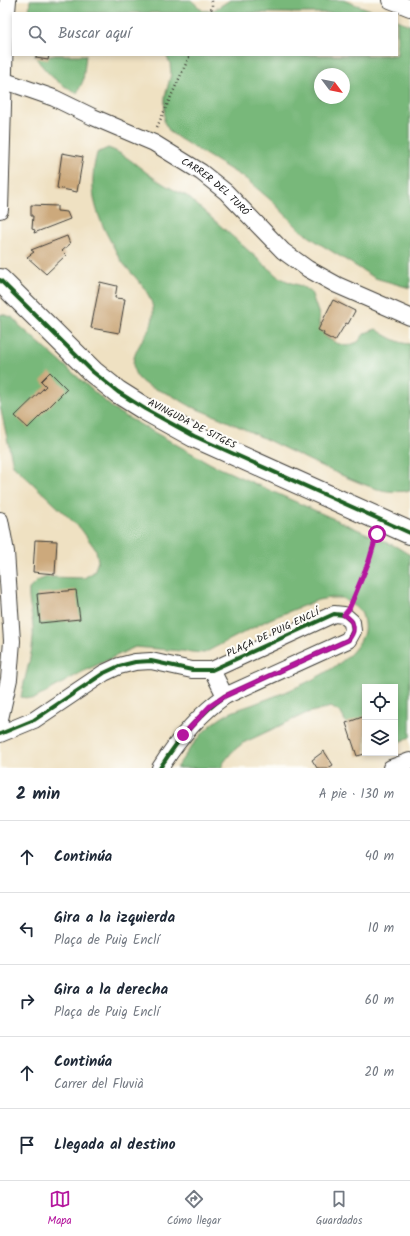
<!DOCTYPE html>
<html lang="es">
<head>
<meta charset="utf-8">
<style>
  body { margin:0; font-family:Kalam,sans-serif; background:#f2f2f3; color:#1f2937 }
  .controls { position:absolute; right:12px; bottom:12px; display:grid; overflow:hidden; border-radius:0px; box-shadow:0 2px 6px #0003 }
  .controls button { width:36px; height:36px; display:grid; place-items:center; padding:0; border:0; border-bottom:1px solid #e0e1e3; background:#fff; color:#1f2937; font:20px sans-serif }
  .compass { position:absolute; left:314px; top:68px; width:36px; height:36px; border-radius:50%; background:#fff; box-shadow:0 2px 6px #0003; rotate:122deg }
  .stop { position:absolute; width:12px; height:12px; margin:-9px; border:3px solid #b5179e; border-radius:50%; background:#fff }
  .stop.end { background:#b5179e; border-color:#fff; box-shadow:0 1px 4px #0008 }
  .list { margin:0; padding:0; list-style:none }
  h2 { display:flex; justify-content:space-between; align-items:center; height:52px; margin:0; padding:0 16px; font-size:17px }
  h2 small { font-size:13px; font-weight:400; color:#747a83 }
  .list li { display:grid; grid-template-columns:26px 1fr auto; gap:12px; align-items:center; box-sizing:border-box; height:72px; padding:0 16px; border-top:1px solid #e0e1e3 }
  .list b { display:block; font-size:15px; white-space:nowrap }
  .list p { margin:0; font-size:13px; white-space:nowrap; color:#747a83 }
  .list em { font-size:13px; font-style:normal; color:#747a83 }
  .icon { flex:none; width:22px; height:22px; fill:none; stroke:currentColor; stroke-width:2; stroke-linecap:round; stroke-linejoin:round }
  .map { position:relative; flex:none; width:410px; height:768px; overflow:hidden }
  .search { position:absolute; background:#fff; box-shadow:0 2px 6px #0003; left:12px; right:12px; top:12px; height:44px; display:flex; align-items:center; gap:10px; box-sizing:border-box; padding:0 14px; border-radius:0px; color:#747a83; font-size:15px }
  .sheet { height:412px; background:#fff }
  nav { display:flex; justify-content:space-around; align-items:center; box-sizing:border-box; height:56px; border-top:1px solid #e0e1e3; background:#fff; font-size:11px; color:#747a83 }
  nav a { display:grid; justify-items:center; gap:2px }
  nav .on { color:#b5179e }
  .map>svg:first-child { display:block }
</style>
</head>
<body>
<div class="map">
<svg width="410" height="768" viewBox="0 0 410 768">
  <rect width="100%" height="100%" fill="#fdfcf7"/>
  <filter id="ink" filterUnits="userSpaceOnUse"><feTurbulence type="fractalNoise" baseFrequency=".025" numOctaves="2"/><feDisplacementMap in="SourceGraphic" scale="8" xChannelSelector="R" yChannelSelector="G"/><feConvolveMatrix kernelMatrix="1 2 1 2 8 2 1 2 1" color-interpolation-filters="sRGB"/></filter>
  <filter id="wash" filterUnits="userSpaceOnUse"><feTurbulence type="fractalNoise" baseFrequency=".012" numOctaves="4" result="noise"/><feDisplacementMap in="SourceGraphic" scale="16" xChannelSelector="R" yChannelSelector="G"/><feGaussianBlur stdDeviation="0.9" result="paint"/><feColorMatrix in="noise" values="0 0 0 0 0 0 0 0 0 0 0 0 0 0 0 0 0 1.4 0 .05"/><feComposite in="paint" operator="in"/></filter>
  <g filter="url(#wash)">
    <rect width="100%" height="100%" fill="#efe1c2"/>
    <g fill="#78b87a" stroke="#4a6a4b" fill-rule="evenodd">
      <path d="M30,0H191L203,11L214,10L230,0H343L379,13H29Z"/>
      <path d="M397,20L410,25V288L375,278L320,244L300,230L273,202L246,179L180,139L170,132L164,122L165,97L171,74L170,63L166,55H397ZM320,74H344V98H320Z"/>
      <path d="M34,55H86L83,81L77,93C58,84 46,73 34,55Z"/>
      <path d="M108,148C123,153 134,163 147,173C159,182 173,190 187,196L277,276L289,282L301,286L311,292L319,315V327L327,338L336,343L347,346L358,342L365,333L376,329C385,335 399,344 410,344V491C398,492 386,492 374,488C356,482 339,474 321,466C288,450 254,433 220,418C211,414 201,411 192,407C185,403 178,399 171,395C160,390 147,388 139,379C123,361 144,341 151,325C154,317 154,309 151,301C145,285 133,276 123,263C118,257 115,249 111,242C94,211 88,187 97,153Z"/>
      <path d="M1,314L12,317L20,326L116,411L213,465L397,547L410,555V737L395,744V687H365V750L354,738L341,713L331,707L307,713L243,743L232,752L224,762L221,768H176C191,748 199,732 221,718C231,711 243,708 254,704C286,692 351,669 363,635C366,627 363,618 361,611L342,598H329L318,600L270,619L204,653L135,647L82,672L34,699L21,697C25,674 35,649 33,626C32,613 28,602 29,589L37,581L47,577L84,578L94,572L98,561L96,550L81,529L13,465L0,406V316Z"/>
    </g>
    <g id="blocks">
      <g fill="#cca97b">
        <path d="M36,55H49L48,60L36,58Z"/>
        <path d="M62,153L83,157L77,192L57,188Z"/>
        <path d="M31,205L57,206V211L67,212L70,219L34,233L35,230L32,229L33,216H31Z"/>
        <path d="M67,236L70,244L62,251L66,255L46,274L27,257L34,252L31,250Z"/>
        <path d="M100,282L117,286L115,298L125,299L119,333L91,328Z"/>
        <path d="M333,300L355,311L348,324L346,323L335,341L323,335L324,333L318,330Z"/>
        <path d="M50,372L67,389L28,428L15,416L46,386L41,381Z"/>
        <path d="M35,540L57,541L55,574L33,572Z"/>
        <path d="M76,590L80,619L40,623L37,594Z"/>
        <path d="M365,716V754L357,756L346,723Z"/>
        <path d="M324,751L333,765L328,768H317L312,760Z"/>
      </g>
    </g>
  </g>
  <g filter="url(#ink)">
    <use href="#blocks" fill-opacity="0" stroke="#3c3a35" stroke-width="1"/>
    <g fill="none" stroke-linecap="round" stroke-linejoin="round">
      <defs>
        <g id="street">
          <path d="M390,0L410,8"/>
          <path id="s1" d="M5,81L54,98L93,117L154,143L201,172L226,192L283,251L308,269L337,285L410,317"/>
          <path d="M0,210L5,35L8,0"/>
          <path d="M0,520L6,552L12,641L9,679L0,719"/>
          <path d="M212,670L225,696"/>
          <path d="M0,734L34,720L104,673L119,666L135,662L151,661L192,670H212L334,614L344,615L352,622L353,631L348,640L225,696C198,715 177,741 160,768"/>
          <path d="M391,768L410,761"/>
        </g>
        <path id="secondary" d="M0,280L93,372L118,392L145,409L194,436L410,533"/>
      </defs>
      <use href="#street" stroke="#3c3a35" stroke-width="18"/>
      <use href="#secondary" stroke="#3c3a35" stroke-width="24"/>
      <g stroke="#3c3a35" stroke-width="2.5" stroke-dasharray="1 3" stroke-linecap="butt">
        <path d="M209,13L212,8V0"/>
        <path d="M157,127L190,55"/>
        <path d="M352,602L369,561L375,538"/>
      </g>
      <use href="#street" stroke="#fff" stroke-width="16"/>
      <use href="#secondary" stroke="#fff" stroke-width="22"/>
      <defs>
        <g id="cycleway">
          <path d="M0,280L93,372L118,392L145,409L194,436L410,533"/>
          <path d="M0,734L34,720L104,673L119,666L135,662L151,661L192,670H212L334,614L344,615L352,622L353,631L348,640L225,696C198,715 177,741 160,768"/>
        </g>
      </defs>
      <use href="#cycleway" stroke="#fdfcf7" stroke-width="6"/>
      <use href="#cycleway" stroke="#1b5e20" stroke-width="4"/>
    </g>
  </g>
  <g fill="none" stroke-linecap="round" stroke-linejoin="round" filter="url(#ink)">
    <path stroke="#b5179e" stroke-width="5" d="M183,735L210,706L225,696L348,640C356,631 355,621 344,615L349,609L369,561L377,534"/>
  </g>
  <g text-anchor="middle" dominant-baseline="central" stroke-width="4" stroke-linejoin="round" paint-order="stroke">
    <g font-size="10" fill="#1c1c1c" stroke="#fdfcf7">
      <text stroke="none"><textPath href="#s1" startOffset="237">CARRER DEL TURÓ</textPath></text>
      <text transform="translate(192 424) rotate(27)">AVINGUDA DE SITGES</text>
      <text transform="translate(273 633) rotate(-25)">PLAÇA DE PUIG ENCLÍ</text>
    </g>
  </g>
</svg>
<div class="controls">
<button><svg class="icon" aria-label="locate" viewBox="0 0 24 24"><circle cx="12" cy="12" r="6"/><path d="M12 2v4M12 18v4M2 12h4M18 12h4"/></svg></button>
<button><svg class="icon" aria-label="layers" viewBox="0 0 24 24"><path d="M12 4l9 5-9 5-9-5zM3 14l9 5 9-5"/></svg></button>
</div>
<svg class="compass" viewBox="-18 -18 36 36"><path d="M0-13l5 13h-10z" fill="#e53935"/><path d="M0 13l5-13h-10z" fill="#747a83"/></svg>
<div class="stop" style="left:377px;top:534px"></div>
<div class="stop end" style="left:183px;top:735px"></div>
<div class="search"><svg class="icon" aria-label="search" viewBox="0 0 24 24"><circle cx="10" cy="10" r="6"/><path d="M15 15l6 6"/></svg>Buscar aquí</div>
</div>
<section class="sheet">
<h2>2 min<small>A pie · 130 m</small></h2>
<ul class="list">
<li><svg class="icon" aria-label="ahead" viewBox="0 0 24 24"><path d="M12 20V5M6 11l6-6 6 6"/></svg><div><b>Continúa</b></div><em>40 m</em></li>
<li><svg class="icon" aria-label="left" viewBox="0 0 24 24"><path d="M17 20v-9H6M10 6l-5 5 5 5"/></svg><div><b>Gira a la izquierda</b><p>Plaça de Puig Enclí</p></div><em>10 m</em></li>
<li><svg class="icon" aria-label="right" viewBox="0 0 24 24"><path d="M7 20v-9h11M14 6l5 5-5 5"/></svg><div><b>Gira a la derecha</b><p>Plaça de Puig Enclí</p></div><em>60 m</em></li>
<li><svg class="icon" aria-label="ahead" viewBox="0 0 24 24"><path d="M12 20V5M6 11l6-6 6 6"/></svg><div><b>Continúa</b><p>Carrer del Fluvià</p></div><em>20 m</em></li>
<li><svg class="icon" aria-label="arrive" viewBox="0 0 24 24"><path d="M6 21V4h12l-3 4 3 4H6"/></svg><div><b>Llegada al destino</b></div></li>
</ul>
</section>
<nav>
<a class="on"><svg class="icon" aria-label="map" viewBox="0 0 24 24"><path d="M3 6l6-2 6 2 6-2v14l-6 2-6-2-6 2zM9 4v14M15 6v14"/></svg>Mapa</a>
<a><svg class="icon" aria-label="directions" viewBox="0 0 24 24"><path d="M12 3l9 9-9 9-9-9zM9 14v-3h6M13 9l2 2-2 2"/></svg>Cómo llegar</a>
<a><svg class="icon" aria-label="saved" viewBox="0 0 24 24"><path d="M7 4h10v16l-5-4-5 4z"/></svg>Guardados</a>
</nav>
</body>
</html>
